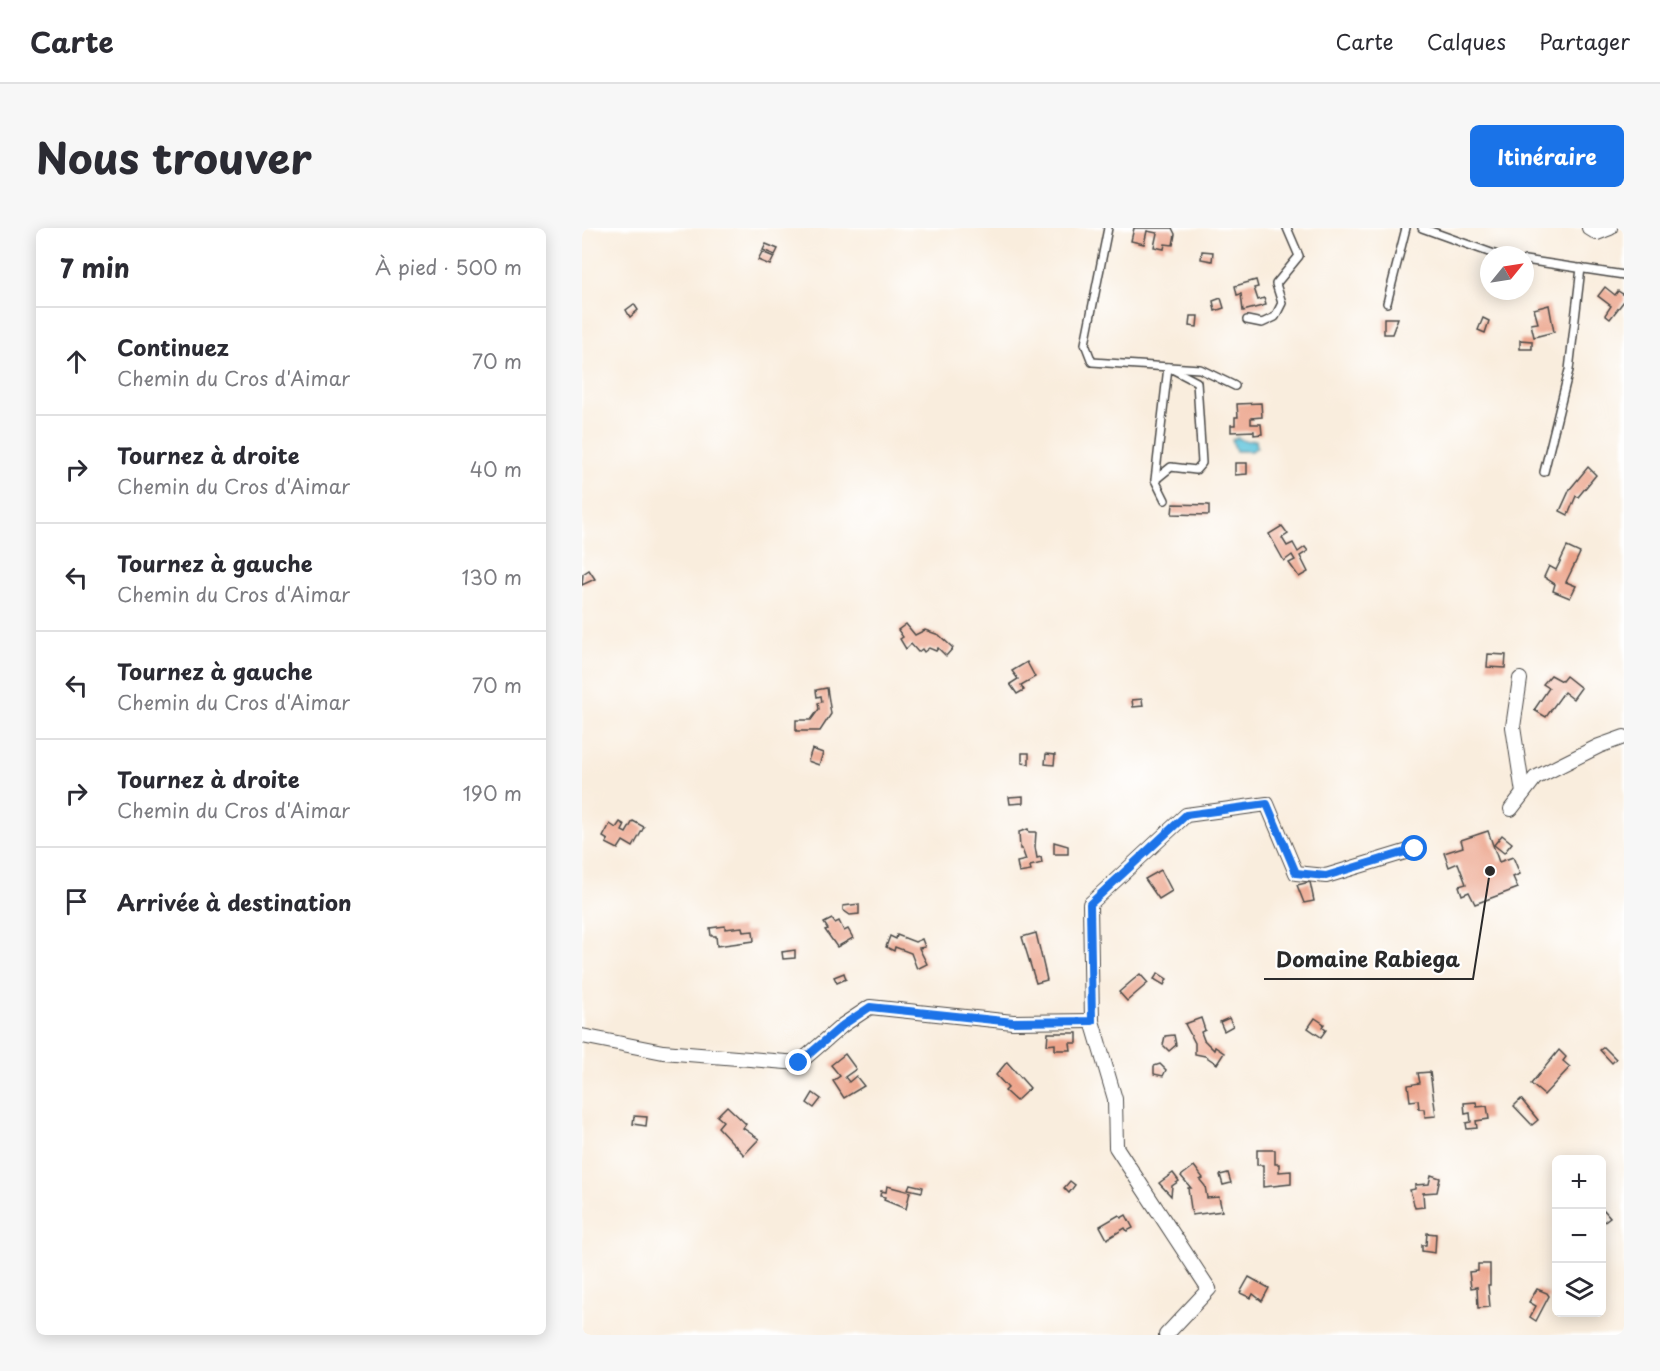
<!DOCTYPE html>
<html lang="fr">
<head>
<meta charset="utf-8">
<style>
  body { margin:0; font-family:"Playpen Sans",sans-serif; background:#f7f7f7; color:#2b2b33 }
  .controls { position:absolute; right:18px; bottom:18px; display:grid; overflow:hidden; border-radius:9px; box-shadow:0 3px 15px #0003 }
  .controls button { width:54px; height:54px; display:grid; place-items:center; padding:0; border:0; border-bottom:2px solid #e1e1e2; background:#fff; color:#2b2b33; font:30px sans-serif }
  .compass { position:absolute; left:898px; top:18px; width:54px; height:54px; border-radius:50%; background:#fff; box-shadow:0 3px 15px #0003; rotate:60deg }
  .stop { position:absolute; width:18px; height:18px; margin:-14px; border:4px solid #1a73e8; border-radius:50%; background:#fff }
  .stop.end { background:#1a73e8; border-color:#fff; box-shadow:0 2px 6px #0008 }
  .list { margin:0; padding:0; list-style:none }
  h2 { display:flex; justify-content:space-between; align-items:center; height:78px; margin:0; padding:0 24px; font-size:26px }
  h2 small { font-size:20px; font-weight:400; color:#7c7c81 }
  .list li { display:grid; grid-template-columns:39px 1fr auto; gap:18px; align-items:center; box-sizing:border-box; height:108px; padding:0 24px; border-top:2px solid #e1e1e2 }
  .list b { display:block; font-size:22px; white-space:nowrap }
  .list p { margin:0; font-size:20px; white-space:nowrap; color:#7c7c81 }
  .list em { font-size:20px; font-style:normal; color:#7c7c81 }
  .icon { flex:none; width:33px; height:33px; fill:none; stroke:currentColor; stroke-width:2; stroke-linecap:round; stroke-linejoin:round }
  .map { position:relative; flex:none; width:1042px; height:1107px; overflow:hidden; border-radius:9px }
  header { display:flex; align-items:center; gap:36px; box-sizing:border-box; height:84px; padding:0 30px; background:#fff; border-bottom:2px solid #e1e1e2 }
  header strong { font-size:28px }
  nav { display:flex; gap:33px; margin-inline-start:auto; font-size:21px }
  .intro { display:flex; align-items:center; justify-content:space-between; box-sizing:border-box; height:144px; padding:0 36px }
  h1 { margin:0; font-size:42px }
  .button { padding:15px 27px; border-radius:9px; background:#1a73e8; color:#fff; font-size:21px; font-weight:700 }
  main { display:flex; gap:36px; padding:0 36px }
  aside { flex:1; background:#fff; border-radius:9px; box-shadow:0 3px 15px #0003 }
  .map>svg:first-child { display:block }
</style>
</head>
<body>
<header>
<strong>Carte</strong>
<nav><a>Carte</a><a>Calques</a><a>Partager</a></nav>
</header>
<div class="intro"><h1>Nous trouver</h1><a class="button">Itinéraire</a></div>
<main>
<aside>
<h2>7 min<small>À pied · 500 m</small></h2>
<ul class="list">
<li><svg class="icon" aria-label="ahead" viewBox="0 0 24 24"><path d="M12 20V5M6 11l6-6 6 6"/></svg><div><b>Continuez</b><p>Chemin du Cros d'Aimar</p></div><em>70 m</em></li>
<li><svg class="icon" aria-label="right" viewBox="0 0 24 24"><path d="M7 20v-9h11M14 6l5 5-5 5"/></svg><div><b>Tournez à droite</b><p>Chemin du Cros d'Aimar</p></div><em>40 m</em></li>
<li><svg class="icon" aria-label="left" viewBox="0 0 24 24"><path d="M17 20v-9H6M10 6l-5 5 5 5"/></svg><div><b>Tournez à gauche</b><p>Chemin du Cros d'Aimar</p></div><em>130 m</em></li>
<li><svg class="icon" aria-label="left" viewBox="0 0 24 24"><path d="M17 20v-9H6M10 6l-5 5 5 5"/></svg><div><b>Tournez à gauche</b><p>Chemin du Cros d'Aimar</p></div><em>70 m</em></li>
<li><svg class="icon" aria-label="right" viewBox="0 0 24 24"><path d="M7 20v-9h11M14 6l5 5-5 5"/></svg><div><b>Tournez à droite</b><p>Chemin du Cros d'Aimar</p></div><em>190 m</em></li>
<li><svg class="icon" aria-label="arrive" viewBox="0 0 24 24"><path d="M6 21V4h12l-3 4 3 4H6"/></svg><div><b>Arrivée à destination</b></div></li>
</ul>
</aside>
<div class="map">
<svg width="1042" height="1107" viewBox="0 0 1042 1107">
  <rect width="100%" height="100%" fill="#fff"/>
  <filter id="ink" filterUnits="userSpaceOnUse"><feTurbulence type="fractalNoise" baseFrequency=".0167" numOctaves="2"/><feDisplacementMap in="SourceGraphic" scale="12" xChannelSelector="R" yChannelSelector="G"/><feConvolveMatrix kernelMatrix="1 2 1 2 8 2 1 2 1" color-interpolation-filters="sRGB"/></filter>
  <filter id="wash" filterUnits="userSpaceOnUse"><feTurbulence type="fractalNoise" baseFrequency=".008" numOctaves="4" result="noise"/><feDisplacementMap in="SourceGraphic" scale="24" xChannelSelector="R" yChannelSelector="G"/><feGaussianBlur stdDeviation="1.35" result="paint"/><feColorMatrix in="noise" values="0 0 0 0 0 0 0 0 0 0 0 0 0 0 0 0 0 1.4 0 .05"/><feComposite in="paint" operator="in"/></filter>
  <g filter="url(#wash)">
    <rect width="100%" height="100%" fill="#f9eddd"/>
    <path fill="#5fc4dc" stroke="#457884" stroke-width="1.5" d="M655,209L662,213L674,212L675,219L670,223H654L650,212Z"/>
    <g id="blocks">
      <g fill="#eca48b">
        <path d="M552,0H590L593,6L591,17L583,16L582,21L572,19L575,5L565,3L562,16L549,13Z"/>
        <path d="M184,16L196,21L193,27L181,22Z"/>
        <path d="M620,23L631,24L630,33L619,31Z"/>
        <path d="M180,24L192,29L188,37L176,32Z"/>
        <path d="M674,52L676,59L672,60L676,72L682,70L684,77L661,83L659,66L655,67L653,58Z"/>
        <path d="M1023,59L1033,67L1036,63L1042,67V73L1028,91L1023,87L1029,78L1016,68Z"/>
        <path d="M639,70L642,80L633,83L631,73Z"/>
        <path d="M52,76L56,82L48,89L44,82Z"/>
        <path d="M967,77L972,104L952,109L949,96L956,95L952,81Z"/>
        <path d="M608,88H616L615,99L607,98Z"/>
        <path d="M802,90H816L810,106H802Z"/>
        <path d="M901,90L907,93L903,105L896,102Z"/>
        <path d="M938,112L950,113V121H938Z"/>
        <path d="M679,175L680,189L669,190V196H679L680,206L672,207V203L649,204V197H653V189H656L655,176Z"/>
        <path d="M653,235H665V246L653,247Z"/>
        <path d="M1006,239L1014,247L996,269L994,268L986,287L978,283L988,261Z"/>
        <path d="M591,276L627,277V287L590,286Z"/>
        <path d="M700,298L706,306L700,310L705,318L711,315L716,324L723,319L726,323L718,328L726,344L717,349L707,335L713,332L710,327L702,333L687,306Z"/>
        <path d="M985,319L998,325L984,354L994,358L988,370L971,363L973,356L962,349L967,338L974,342Z"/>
        <path d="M7,342L13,351L0,357L1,346Z"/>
        <path d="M324,396L333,407L343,402L357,407L371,420L364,428L356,420L354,423L347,420L342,424L340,421L336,424L329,416L324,421L318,411L321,409L316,402Z"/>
        <path d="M906,426L924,427L923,440L905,439Z"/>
        <path d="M445,434L453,449L439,457L442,462L435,466L428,456L436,451L430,443Z"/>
        <path d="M969,447L980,453L984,448L999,460L991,471L982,464L964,489L952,482L967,460L961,456Z"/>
        <path d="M245,460L249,486L238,503H214V492H229L237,481L236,475L240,474L239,468L235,469L234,462Z"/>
        <path d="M560,471L561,478L551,479L550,472Z"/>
        <path d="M230,521L241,525L237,537L226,533Z"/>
        <path d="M440,525H447V536L440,535Z"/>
        <path d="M464,526L473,527L472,537L463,536Z"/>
        <path d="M441,568V575L428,576L427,569Z"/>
        <path d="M51,593L62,599L51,619L41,613L36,621L24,615L26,612L21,609L28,596L34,600L38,594L43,597L40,603L44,605Z"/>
        <path d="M446,601L447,604H454L453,619L455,630L459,629L460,635L448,638L449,643L437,645L435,634L444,632L440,621H438L437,604Z"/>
        <path d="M906,603L917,634L931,629L938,646L931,649L936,660L893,676L887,664L880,667L877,658L884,656L876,635L867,639L862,625L881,619L879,612Z"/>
        <path d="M920,607L930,615L922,625L912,617Z"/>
        <path d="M472,614L486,618V626H472Z"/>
        <path d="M579,642L590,663L577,671L563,651Z"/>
        <path d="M728,654L732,673L722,675L715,657Z"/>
        <path d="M277,676V686L268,687L261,682V678Z"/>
        <path d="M250,691L253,695L257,693L262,703L266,701L271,710L255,719L243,702L246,701L242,695Z"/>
        <path d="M143,698V701L160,699L161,704L171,703L172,713L135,718L134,708H129L128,700Z"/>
        <path d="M454,705L465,752L454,755L440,709Z"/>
        <path d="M315,707L333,714L340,711L343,719L337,720L345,736L335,741L329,725L313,719L312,723L304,719L308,708L314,711Z"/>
        <path d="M213,722V730L201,731L200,724Z"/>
        <path d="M262,745L264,751L255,755L252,749Z"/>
        <path d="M576,745L585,751L582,757L572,751Z"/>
        <path d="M558,746L566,755L545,773L537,764Z"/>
        <path d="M619,790L623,802L619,804L622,812L632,822L633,819L642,825L635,836L623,828L613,826V815L603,796Z"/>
        <path d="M647,790L651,798L642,803L638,794Z"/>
        <path d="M733,790L742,796L740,799L744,802L739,809L726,800Z"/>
        <path d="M466,805H495V815H488L489,822H473V816L465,817Z"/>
        <path d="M592,807L594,817L587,823L581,817L583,808Z"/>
        <path d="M1022,819L1034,831L1030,835L1018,822Z"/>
        <path d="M977,822L984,829L981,833L988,839L962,867L949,856Z"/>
        <path d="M263,826L274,841L263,849L267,854L274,848L282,858L262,870L251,853L258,848L249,837Z"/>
        <path d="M425,834L448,860L434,873L423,863L426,860L414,847Z"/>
        <path d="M578,836L584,842L581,848L572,846V838Z"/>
        <path d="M848,844L854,888L843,889L842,881H837L836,872L828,873L826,857L838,855L836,845Z"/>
        <path d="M231,865L239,871L232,880L225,875Z"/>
        <path d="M939,871L956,892L950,897L932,878Z"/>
        <path d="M894,874L895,879L905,878L907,891L894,893L895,900L885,901L884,895L889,894L888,885L883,886L882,875Z"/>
        <path d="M145,878L164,896L161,900L177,911L162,927L136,899L141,893L135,888Z"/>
        <path d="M52,888L65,889L64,898L51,896Z"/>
        <path d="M675,922H693V936H697V944L709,943V956L681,959V937H675Z"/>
        <path d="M612,938L621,950L618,952L623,958L625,970L637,969L640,983L610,987L606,960H609L599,948Z"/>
        <path d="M591,945L597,953L590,958L589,968L577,955Z"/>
        <path d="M646,945L649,955L641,957L638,947Z"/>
        <path d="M849,947L858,950L855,964L841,965L842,979L833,980L828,962L833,961V957L847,956Z"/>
        <path d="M488,953L493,957L487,965L482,960Z"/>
        <path d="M328,956L341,959L340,964L326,961Z"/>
        <path d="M305,958L328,964L324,981L302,972L303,969L298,968L299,963L304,964Z"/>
        <path d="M1022,982L1028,989L1020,995V984Z"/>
        <path d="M537,987L539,990L544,987L551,1000L545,1003L543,1000L525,1011L518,998Z"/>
        <path d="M845,1005L854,1006L853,1025L840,1023V1017H844Z"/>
        <path d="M896,1036H908V1057H906L908,1079L896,1080L895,1059L889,1060L887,1044L896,1043Z"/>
        <path d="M667,1049L687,1060L680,1073L671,1066L669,1070L658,1065Z"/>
        <path d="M955,1061L965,1065L967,1068L954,1093L948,1089L954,1078L947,1074Z"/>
      </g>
    </g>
  </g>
  <g filter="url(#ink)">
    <use href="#blocks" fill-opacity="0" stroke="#4a4846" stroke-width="1.5"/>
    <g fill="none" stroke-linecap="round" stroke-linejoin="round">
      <defs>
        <g id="service">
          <path d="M526,0L503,116L510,134L618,141L653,158"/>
          <path d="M840,0L915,27"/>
          <path d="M943,32L1042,47"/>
          <path d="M805,75L824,0"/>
          <path d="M665,92L680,95L693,89L700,75L694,56L717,28L705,0"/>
          <path d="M962,244L987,142L999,40"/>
          <path d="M573,252L586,139L615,154L620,235L614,242L589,239L573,252L583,272"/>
        </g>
        <g id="minor">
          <path d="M1007,0L1015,5L1028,0"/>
          <path d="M938,451L931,499L941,565"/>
          <path d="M929,581L953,550L1017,518L1042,509"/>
          <path d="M0,808L81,824L217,835L261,797L288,779L431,794L510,793"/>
          <path d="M584,1107L627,1061L534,919L533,871L510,793L508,676L604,587L685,576L714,645L744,648L833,621"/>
        </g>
      </defs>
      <use href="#service" stroke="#4a4846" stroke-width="10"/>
      <use href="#minor" stroke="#4a4846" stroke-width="16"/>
      <use href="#service" stroke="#fff" stroke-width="7"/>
      <use href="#minor" stroke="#fff" stroke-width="14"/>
    </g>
  </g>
  <g fill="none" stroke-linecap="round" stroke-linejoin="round" filter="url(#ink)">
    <path stroke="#1a73e8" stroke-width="8" d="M217,835L261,797L288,779L431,794L510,793L508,676L604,587L685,576L714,645L744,648L833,621"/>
  </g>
  <path fill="none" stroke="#2b2b2b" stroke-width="2" d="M908 643L891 751H682"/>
  <circle fill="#2b2b2b" stroke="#fff" stroke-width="2" cx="908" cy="643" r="6"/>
  <g font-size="21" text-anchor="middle" font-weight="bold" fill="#2b2b2b" stroke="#fff" stroke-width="4.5" stroke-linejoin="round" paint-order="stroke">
    <text x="786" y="739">Domaine Rabiega</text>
  </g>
</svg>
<div class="controls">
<button>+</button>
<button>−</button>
<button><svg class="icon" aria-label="layers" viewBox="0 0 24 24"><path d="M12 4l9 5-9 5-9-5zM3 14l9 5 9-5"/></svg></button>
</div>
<svg class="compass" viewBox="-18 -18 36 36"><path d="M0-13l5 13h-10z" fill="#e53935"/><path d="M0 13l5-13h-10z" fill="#7c7c81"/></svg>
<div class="stop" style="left:833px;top:621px"></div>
<div class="stop end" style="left:217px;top:835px"></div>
</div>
</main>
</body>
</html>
